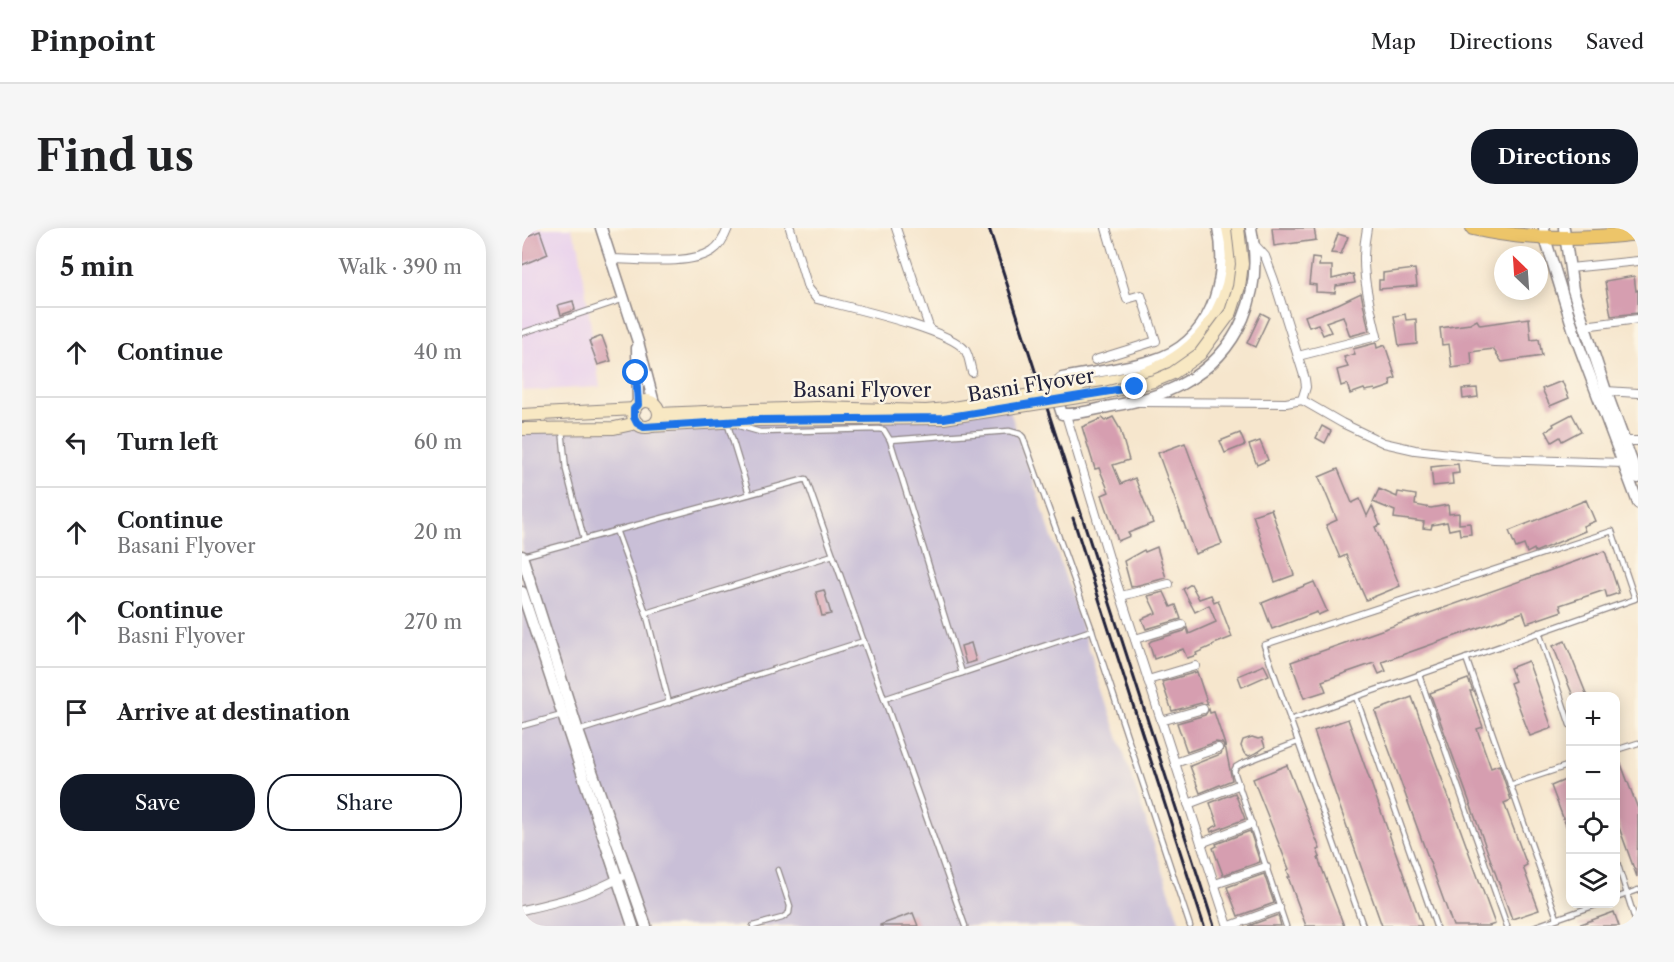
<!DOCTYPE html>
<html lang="en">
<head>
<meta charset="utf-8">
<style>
  body { margin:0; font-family:"Libre Caslon Text",serif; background:#f6f6f6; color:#202124 }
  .controls { position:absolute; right:18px; bottom:18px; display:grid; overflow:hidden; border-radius:12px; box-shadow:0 3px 15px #0003 }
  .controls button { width:54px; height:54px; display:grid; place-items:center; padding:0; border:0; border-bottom:2px solid #e0e0e0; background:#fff; color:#202124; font:30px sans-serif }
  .compass { position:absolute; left:972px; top:18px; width:54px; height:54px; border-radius:50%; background:#fff; box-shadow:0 3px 15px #0003; rotate:335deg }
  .stop { position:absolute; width:18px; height:18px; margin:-14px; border:4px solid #1a73e8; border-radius:50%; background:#fff }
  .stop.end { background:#1a73e8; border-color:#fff; box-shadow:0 2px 6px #0008 }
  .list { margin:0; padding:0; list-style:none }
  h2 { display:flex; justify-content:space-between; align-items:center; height:78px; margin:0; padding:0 24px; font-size:26px }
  h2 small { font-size:20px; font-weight:400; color:#757577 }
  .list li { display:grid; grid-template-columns:39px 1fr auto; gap:18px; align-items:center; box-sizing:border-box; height:90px; padding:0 24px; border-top:2px solid #e0e0e0 }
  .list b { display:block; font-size:22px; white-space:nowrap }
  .list p { margin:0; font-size:20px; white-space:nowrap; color:#757577 }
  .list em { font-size:20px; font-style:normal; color:#757577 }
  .actions { display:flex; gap:12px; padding:18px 24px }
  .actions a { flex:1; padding:14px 0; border:2px solid #111827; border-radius:24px; text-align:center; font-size:21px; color:#111827 }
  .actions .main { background:#111827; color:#fff }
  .icon { flex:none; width:33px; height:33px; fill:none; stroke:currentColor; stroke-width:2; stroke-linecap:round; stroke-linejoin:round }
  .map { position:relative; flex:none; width:1116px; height:698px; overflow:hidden; border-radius:24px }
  header { display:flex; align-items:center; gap:36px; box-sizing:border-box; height:84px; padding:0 30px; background:#fff; border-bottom:2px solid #e0e0e0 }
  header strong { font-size:28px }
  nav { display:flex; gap:33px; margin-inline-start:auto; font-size:21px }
  .intro { display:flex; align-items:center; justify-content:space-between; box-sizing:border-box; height:144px; padding:0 36px }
  h1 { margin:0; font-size:42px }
  .button { padding:15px 27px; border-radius:24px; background:#111827; color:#fff; font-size:21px; font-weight:700 }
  main { display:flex; gap:36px; padding:0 36px }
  aside { flex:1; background:#fff; border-radius:24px; box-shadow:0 3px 15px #0003 }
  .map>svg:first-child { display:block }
</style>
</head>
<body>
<header>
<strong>Pinpoint</strong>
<nav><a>Map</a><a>Directions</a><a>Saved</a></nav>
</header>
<div class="intro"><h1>Find us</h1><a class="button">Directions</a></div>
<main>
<aside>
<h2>5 min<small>Walk · 390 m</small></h2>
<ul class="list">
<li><svg class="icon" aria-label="ahead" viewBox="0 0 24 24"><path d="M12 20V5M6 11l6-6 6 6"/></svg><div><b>Continue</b></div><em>40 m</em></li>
<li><svg class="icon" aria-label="left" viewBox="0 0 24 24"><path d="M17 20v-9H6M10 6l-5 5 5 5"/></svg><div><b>Turn left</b></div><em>60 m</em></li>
<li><svg class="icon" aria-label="ahead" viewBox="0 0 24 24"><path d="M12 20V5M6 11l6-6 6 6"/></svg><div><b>Continue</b><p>Basani Flyover</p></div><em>20 m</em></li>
<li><svg class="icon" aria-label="ahead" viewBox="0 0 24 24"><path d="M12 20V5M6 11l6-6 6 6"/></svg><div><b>Continue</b><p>Basni Flyover</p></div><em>270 m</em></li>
<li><svg class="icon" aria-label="arrive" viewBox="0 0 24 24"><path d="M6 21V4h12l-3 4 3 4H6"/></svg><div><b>Arrive at destination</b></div></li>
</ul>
<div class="actions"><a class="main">Save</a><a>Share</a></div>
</aside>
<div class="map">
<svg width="1116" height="698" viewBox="0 0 1116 698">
  <rect width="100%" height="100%" fill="#fcf5e5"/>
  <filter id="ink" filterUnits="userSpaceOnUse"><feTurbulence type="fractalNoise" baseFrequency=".0167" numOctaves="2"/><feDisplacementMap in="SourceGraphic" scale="12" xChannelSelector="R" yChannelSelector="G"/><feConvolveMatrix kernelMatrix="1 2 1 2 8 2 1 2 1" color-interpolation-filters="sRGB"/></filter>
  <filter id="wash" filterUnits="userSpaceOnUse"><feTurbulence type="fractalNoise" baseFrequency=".008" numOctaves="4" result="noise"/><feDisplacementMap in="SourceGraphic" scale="24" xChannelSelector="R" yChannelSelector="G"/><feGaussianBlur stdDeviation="1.35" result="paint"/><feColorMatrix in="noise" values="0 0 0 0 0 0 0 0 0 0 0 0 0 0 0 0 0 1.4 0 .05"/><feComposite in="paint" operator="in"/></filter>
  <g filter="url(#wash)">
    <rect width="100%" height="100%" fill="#f6e6cd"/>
    <path fill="#e9d2ed" d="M0,0H49L57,19L78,159L0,163Z"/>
    <path fill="#c9bfd7" d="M487,180L659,698H0V200Z"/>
    <g id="blocks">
      <g fill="#d69eb0">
        <path d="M750,0H792L794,12L752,18Z"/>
        <path d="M18,3L26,26L0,37V10Z"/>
        <path d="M816,6L826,9L819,26L809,25Z"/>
        <path d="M790,30L798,31L797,38H810V51L831,46L833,55L814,58L813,65L794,64V57L787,56Z"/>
        <path d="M893,41L895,58L857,61V52H861V45Z"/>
        <path d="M1112,48L1114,63L1116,62V85L1089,88L1083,53Z"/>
        <path d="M839,65L847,103L828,108L821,88L804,94L809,104L801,107L796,96L787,99L783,88L816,76Z"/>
        <path d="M51,73L53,82L39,87L36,77Z"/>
        <path d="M739,85L747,89L733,119L725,115Z"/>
        <path d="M883,86L884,92L894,91L895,116L877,118L872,88Z"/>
        <path d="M1007,90L1009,112L1017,111L1020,128L980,134L971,121L949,124L950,137L930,140L927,116L920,117L918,100L948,96L955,92L958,97Z"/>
        <path d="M80,108L89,133L76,137L67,113Z"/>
        <path d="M854,115L855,120L863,117L874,150L868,152L869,158L854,163L853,161L843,163L842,161L828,166L825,156L819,158L815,142L826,139L822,129L833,126L831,121Z"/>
        <path d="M1040,153L1047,170L1028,178L1020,161Z"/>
        <path d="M955,160L956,169L941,171L940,161Z"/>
        <path d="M1050,186L1059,203L1040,213L1038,209L1030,214L1024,203L1032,198L1031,196Z"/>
        <path d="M591,189L598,201L607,232L591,237L599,256L613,250L631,295L606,305L608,308L596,313L580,267L587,264L577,240L573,241L560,199L581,190L583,193Z"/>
        <path d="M800,198L809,203L803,215L794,210Z"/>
        <path d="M718,205L723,217L703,225L698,213Z"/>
        <path d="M738,213L746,232L735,237L727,217Z"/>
        <path d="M663,215L700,316L673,326L636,225Z"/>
        <path d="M936,236L937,245L930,246L931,256L911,258L909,239Z"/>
        <path d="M816,241L830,275L838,271L845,288L850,278L858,297L853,299L878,358L844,372L824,327L818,330L804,297L815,292L797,249Z"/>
        <path d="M857,261L875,269L876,264L894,267L893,277L909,280L926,277L927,286L937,285V296L948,295L949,306L938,307L937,300L927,302L925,294L910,297L909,301L901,300L902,294L872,290L873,283L851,274Z"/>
        <path d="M1064,272L1073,293L1061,298L1063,303L1013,324L1012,321L1005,325L1002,317L994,320L987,303Z"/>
        <path d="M749,281L772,347L753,354L731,287Z"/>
        <path d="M635,319L644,350L609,359L602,333L622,322L623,324Z"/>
        <path d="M1083,323L1097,365L1085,369L1083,362L1038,377L1040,383L1005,395L1001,384L860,434L864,443L857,446L852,435L800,453L804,463L782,470L769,434Z"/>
        <path d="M792,354L805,383L796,387L795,384L750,401L740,375Z"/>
        <path d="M669,356L677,371L689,367L692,374L696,372L710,409L692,416V417L674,425L675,427L665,430L661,421L632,431L627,415L629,413L662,403L665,400L667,406L694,394L687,377L673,384L661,361Z"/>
        <path d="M302,362L309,386L300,388L294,364Z"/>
        <path d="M642,364L649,379L654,377L659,391L624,401L620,391L634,385L626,368Z"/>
        <path d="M1043,413L1065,468H1051L1031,418Z"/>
        <path d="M449,415L454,433L444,436L439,418Z"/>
        <path d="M1006,433L1030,500L1008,508L988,455L993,453L988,440Z"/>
        <path d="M742,437L747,447L720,459L716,448Z"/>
        <path d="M675,444L686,477L679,475L650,483L640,454Z"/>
        <path d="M946,451L951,463H948L961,499L955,501L969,540L977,537L989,572L982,575L1005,637L1001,639L1017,682L990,691L908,465Z"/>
        <path d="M890,469L973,696L967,698H931L853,483Z"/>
        <path d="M687,481L688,485L692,484L703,517L710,552L678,565L668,538L699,526L702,518L700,515L694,514L665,524L655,495L683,487Z"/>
        <path d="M826,491L900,698H860L819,582L792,503Z"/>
        <path d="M730,509L736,511L740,510L743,519L736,524L727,528L722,525L719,518L721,512Z"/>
        <path d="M1099,536L1116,581L1115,649L1094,591V538Z"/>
        <path d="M765,537L798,621L795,622L798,629L796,630L822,698H784L766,649H768L765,642L767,641L731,551Z"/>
        <path d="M1048,550V608L1029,558Z"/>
        <path d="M713,565L723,591L689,604L688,601L696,597L688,575Z"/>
        <path d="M728,603L738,634L701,647L691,620L695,618L694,616Z"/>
        <path d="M742,646L752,675L716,688L705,659Z"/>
        <path d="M1092,684L1097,698H1056V697Z"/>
        <path d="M391,685L396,698H358V697Z"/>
        <path d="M756,687L759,698H726Z"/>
      </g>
    </g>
  </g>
  <g filter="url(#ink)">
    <use href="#blocks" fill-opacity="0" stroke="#8c8484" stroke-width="1.5"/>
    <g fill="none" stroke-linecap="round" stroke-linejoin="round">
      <defs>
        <g id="service">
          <path d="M0,105L102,71"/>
          <path d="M205,194L227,266"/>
          <path d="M217,198L238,204L356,201L362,202L368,212L440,445"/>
          <path d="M40,201L44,242L62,311"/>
          <path d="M94,302L124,385L147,475"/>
          <path d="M1,328L284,251L443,698"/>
          <path d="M124,385L311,327"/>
          <path d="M570,402L668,698"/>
          <path d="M1017,404L1048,497"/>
          <path d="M944,430L1035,690"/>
          <path d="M897,447L985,698"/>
          <path d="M834,469L914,698"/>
          <path d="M362,471L570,402L501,209L498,206L487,203L368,212"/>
          <path d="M768,492L1113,371L1090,303L742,417C775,511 808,604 841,698"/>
          <path d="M0,498L40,487"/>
          <path d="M56,503L342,413"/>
          <path d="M1094,522L1116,515"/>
          <path d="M988,557L1048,537"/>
          <path d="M1094,631L1115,698"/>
          <path d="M1094,670L1116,662"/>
          <path d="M231,698L260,690L267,685L268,678L256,642"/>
          <path d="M764,698L712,543L714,539L719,536L776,514"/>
          <path d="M1014,698L1077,676"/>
        </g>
        <g id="minor">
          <path d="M268,0L286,60L295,71C325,79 427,101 443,122C447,127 448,138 450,144"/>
          <path d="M374,0L408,102"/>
          <path d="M89,31C116,31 167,38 190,23C198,18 203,8 206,0"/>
          <path d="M1048,40L1116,33"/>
          <path d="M1062,98L1116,91"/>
          <path d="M776,128L855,108C846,70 837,39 845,0"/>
          <path d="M573,132L634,113L619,67L605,71L584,0"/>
          <path d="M1084,163L1116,165"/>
          <path d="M780,172L820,195L862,215L893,222L972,231L1102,235"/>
          <path d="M617,174L764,175L780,172L784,159L783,151L752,52L743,28L733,17"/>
          <path d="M544,187L593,350L706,698"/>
          <path d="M1103,213H1116"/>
          <path d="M599,368L647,356"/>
          <path d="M613,411L660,397"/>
          <path d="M626,452L673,438"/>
          <path d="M639,493L681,481"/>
          <path d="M653,535L696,520"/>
          <path d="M666,576L716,557"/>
          <path d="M679,615L729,596"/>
          <path d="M693,656L744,639"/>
          <path d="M0,682C35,674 68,667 99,649"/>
          <path d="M708,698L757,680"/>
        </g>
        <g id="tertiary">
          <path d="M79,0L116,114L132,175"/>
          <path d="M696,0C708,53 687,116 631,132C602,141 570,144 540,150L531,158L540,186C556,187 574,181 590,178C614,174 638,168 660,156C718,125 742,64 729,0"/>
          <path d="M1022,0L1023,10L1054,110L1116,275"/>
          <path d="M1042,0L1051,62L1084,163L1116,250"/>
          <path d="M115,120L116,177"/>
          <path d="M0,328L56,503L124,698"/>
          <path d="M0,364L111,698"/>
        </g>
        <g id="secondary">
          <path d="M556,159C582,154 609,152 633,141C687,117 721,59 706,0"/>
          <circle cx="124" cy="186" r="13"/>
          <path d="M137,186L230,182"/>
          <path d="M0,187L113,181"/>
          <path d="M129,198L236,192"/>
          <path d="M0,201L92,200L115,195"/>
        </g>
        <path id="trunk" d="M951,0C1006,13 1061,12 1116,5"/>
      </defs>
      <use href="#service" stroke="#8c8484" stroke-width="7"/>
      <use href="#minor" stroke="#8c8484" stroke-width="10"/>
      <use href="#tertiary" stroke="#8c8484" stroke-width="13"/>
      <use href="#secondary" stroke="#8c8484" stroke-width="14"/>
      <use href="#trunk" stroke="#8c8484" stroke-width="16"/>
      <use href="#service" stroke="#fff" stroke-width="4.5"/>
      <use href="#minor" stroke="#fff" stroke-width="8"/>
      <use href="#tertiary" stroke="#fff" stroke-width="10"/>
      <use href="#secondary" stroke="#f8e8c3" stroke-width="12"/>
      <use href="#trunk" stroke="#edc569" stroke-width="14"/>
      <g stroke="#22223b" stroke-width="3">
        <path d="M467,0L692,698"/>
        <path d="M551,290L682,698"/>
      </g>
      <defs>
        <g id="secondary-bridge">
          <path d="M230,182L296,180L404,183L425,181L556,159"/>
          <path d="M236,192L422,190L582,165L632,153L651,145L678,126L709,84L717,59L720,36L716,0"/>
        </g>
      </defs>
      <use href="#secondary-bridge" stroke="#8c8484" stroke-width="14" stroke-linecap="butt"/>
      <use href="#secondary-bridge" stroke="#f8e8c3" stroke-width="12"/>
    </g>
  </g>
  <g fill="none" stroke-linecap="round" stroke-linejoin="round" filter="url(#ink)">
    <path stroke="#1a73e8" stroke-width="8" d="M114,145L116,177L112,181V189L115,195L122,199L236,192L422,190L613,159"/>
  </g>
  <g text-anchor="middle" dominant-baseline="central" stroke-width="5" stroke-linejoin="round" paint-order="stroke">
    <g font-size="20" fill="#22223b" stroke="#fcf5e5">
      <text transform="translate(509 157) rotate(-9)">Basni Flyover</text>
      <text x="340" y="162">Basani Flyover</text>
    </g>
  </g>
</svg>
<div class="controls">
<button>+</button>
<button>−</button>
<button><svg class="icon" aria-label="locate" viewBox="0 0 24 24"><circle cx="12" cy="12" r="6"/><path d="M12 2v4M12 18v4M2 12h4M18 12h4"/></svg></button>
<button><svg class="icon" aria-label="layers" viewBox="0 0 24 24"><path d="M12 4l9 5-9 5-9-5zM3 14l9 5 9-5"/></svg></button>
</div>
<svg class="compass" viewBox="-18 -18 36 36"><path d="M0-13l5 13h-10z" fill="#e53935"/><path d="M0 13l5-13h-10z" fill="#757577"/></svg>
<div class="stop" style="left:114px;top:145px"></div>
<div class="stop end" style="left:613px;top:159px"></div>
</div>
</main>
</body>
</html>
